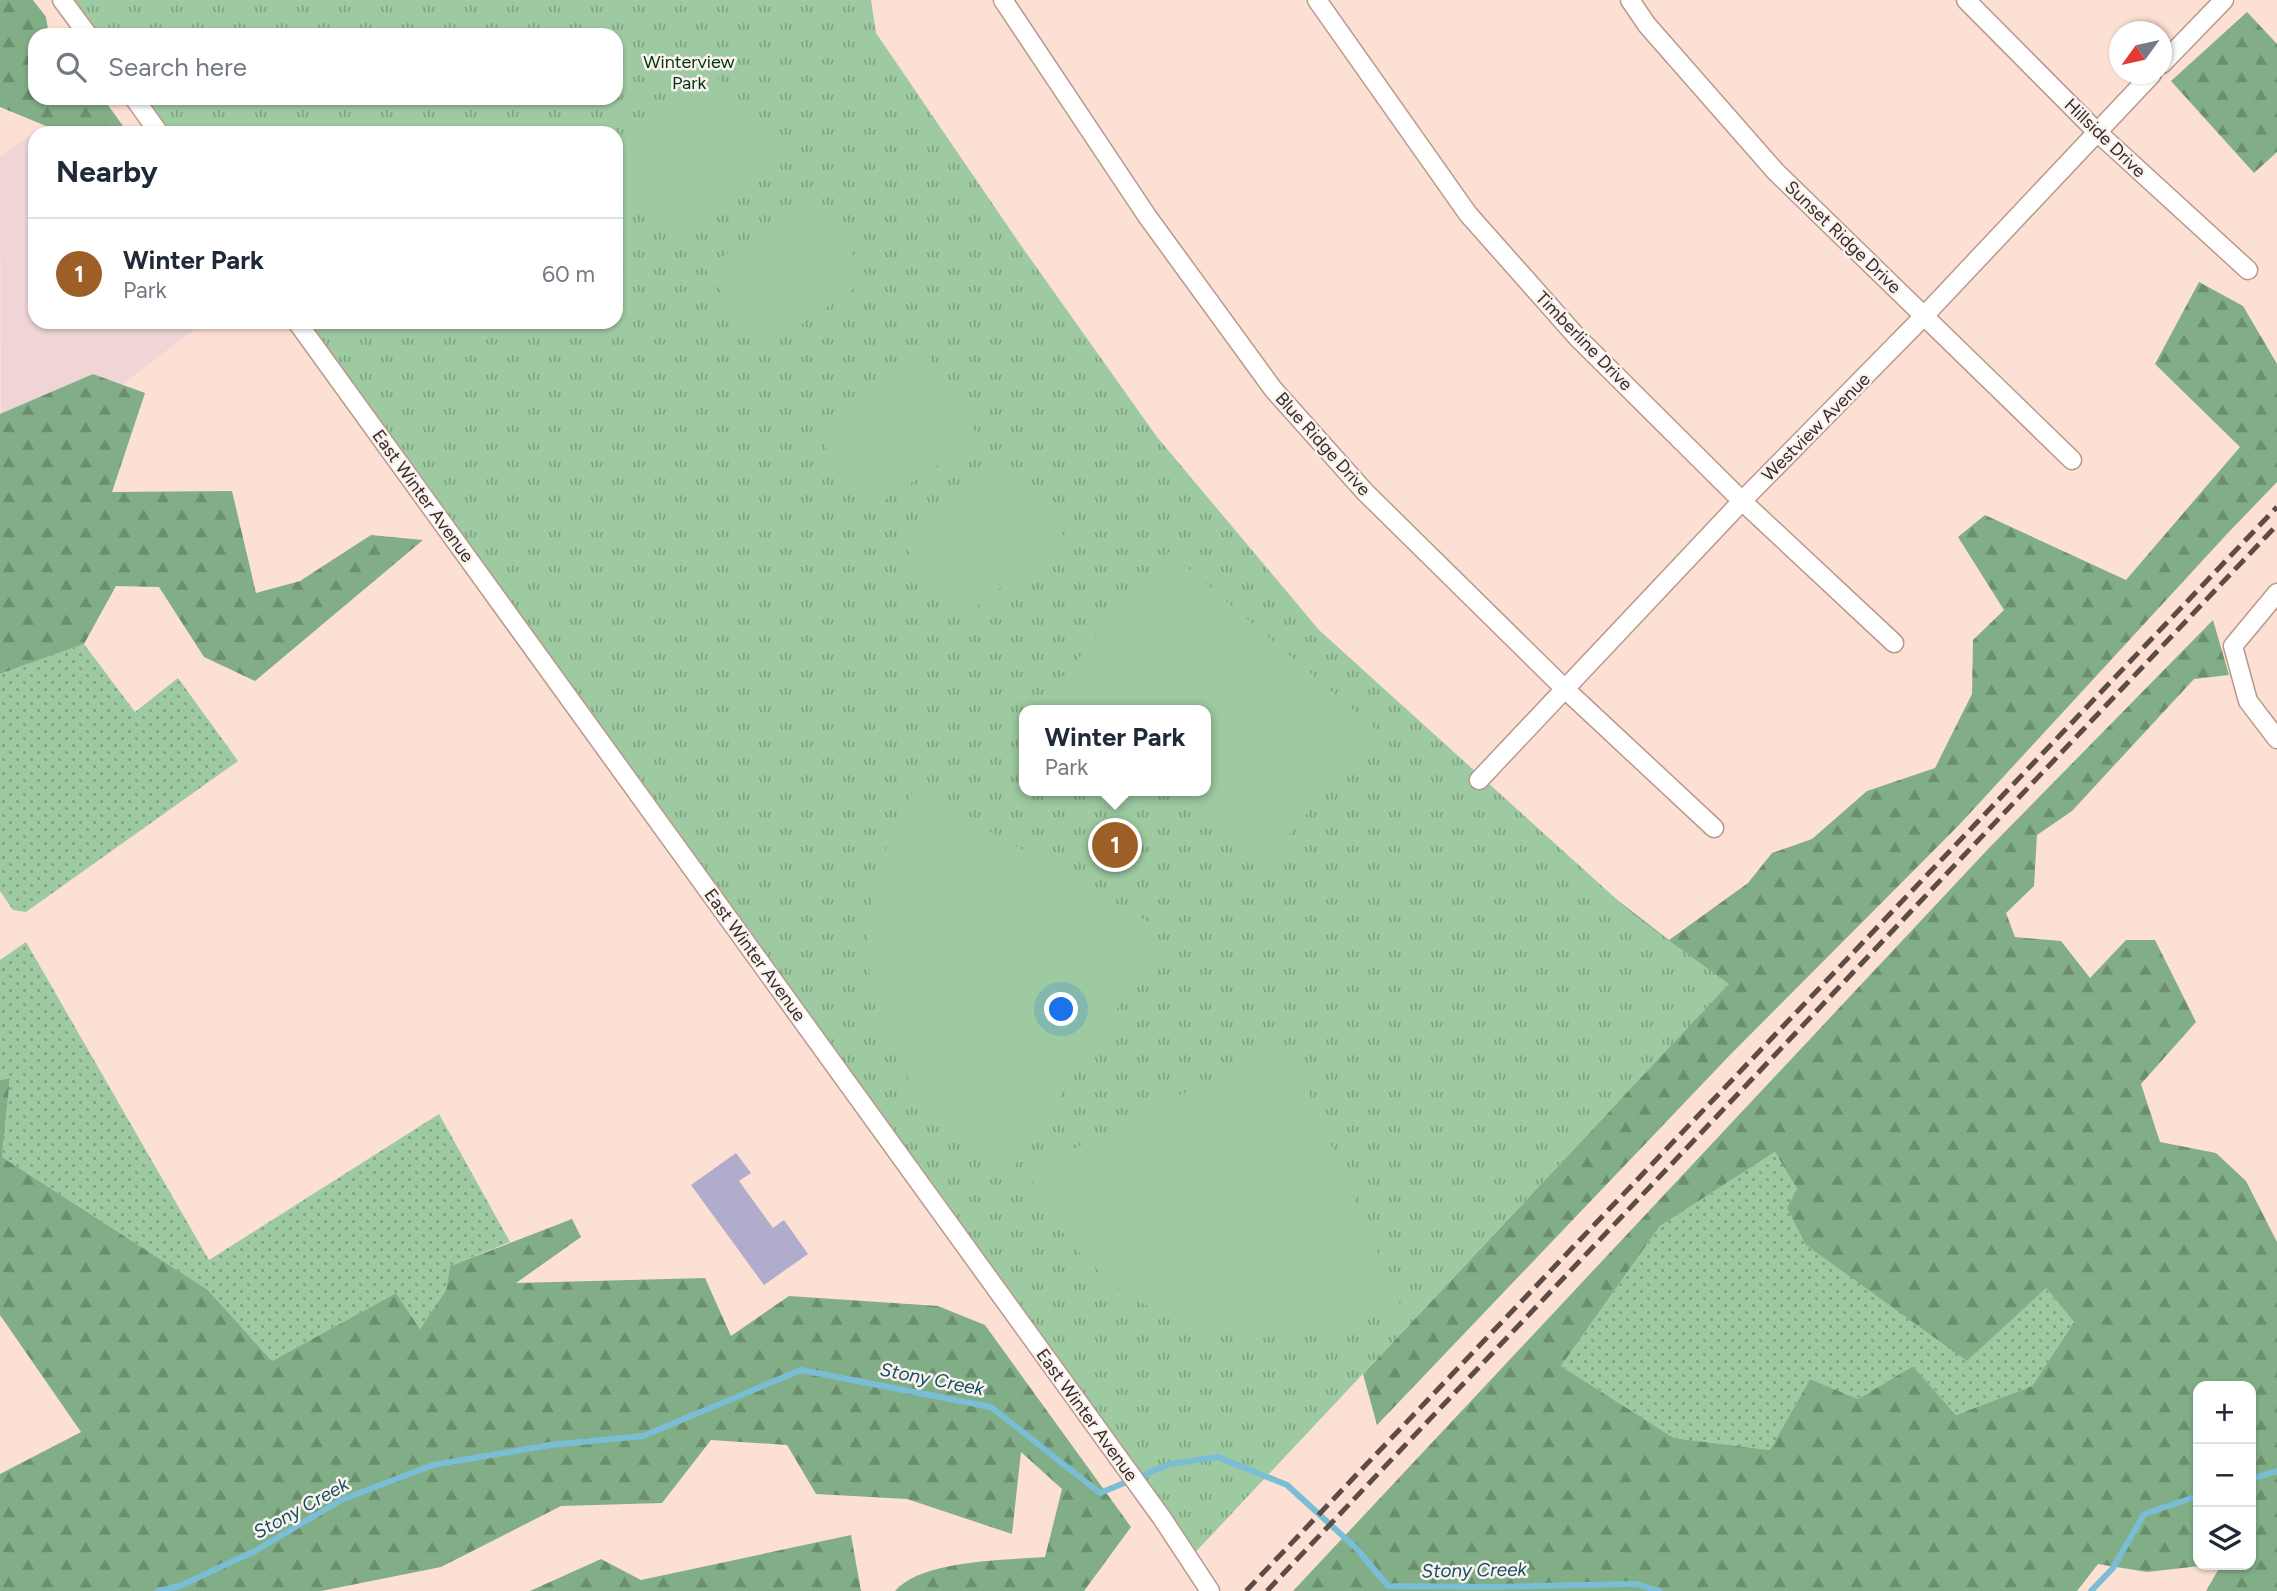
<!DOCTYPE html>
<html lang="en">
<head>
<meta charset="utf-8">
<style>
  body { margin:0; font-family:Figtree,sans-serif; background:#f6f6f7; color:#1f2937 }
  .controls { position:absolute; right:21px; bottom:21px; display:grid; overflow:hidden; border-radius:14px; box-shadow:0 2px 5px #0004 }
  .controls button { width:63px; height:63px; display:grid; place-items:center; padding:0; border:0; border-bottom:2px solid #e0e1e3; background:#fff; color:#1f2937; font:35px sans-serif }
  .compass { position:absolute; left:2109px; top:21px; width:63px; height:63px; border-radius:50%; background:#fff; box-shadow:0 2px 5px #0004; rotate:237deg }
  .you { position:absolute; left:1062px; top:1010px; width:24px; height:24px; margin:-18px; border:5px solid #fff; border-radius:50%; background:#1a73e8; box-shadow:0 0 0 10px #1a73e833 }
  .badge { display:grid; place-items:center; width:46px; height:46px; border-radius:50%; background:#9e5f27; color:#fff; font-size:23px; font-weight:700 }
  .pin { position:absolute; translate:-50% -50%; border:4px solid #fff; box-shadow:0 2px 7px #0006 }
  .popup { position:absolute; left:1019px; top:705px; width:192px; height:91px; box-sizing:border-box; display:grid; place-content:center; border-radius:14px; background:#fff; filter:drop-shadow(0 2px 5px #0005); font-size:23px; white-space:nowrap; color:#747a83 }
  .popup b { font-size:26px; color:#1f2937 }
  .popup::after { content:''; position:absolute; left:50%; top:100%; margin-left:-14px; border:14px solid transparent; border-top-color:#fff }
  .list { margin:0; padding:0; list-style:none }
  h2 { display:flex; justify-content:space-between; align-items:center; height:91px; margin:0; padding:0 28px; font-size:30px }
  h2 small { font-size:23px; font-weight:400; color:#747a83 }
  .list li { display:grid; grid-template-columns:46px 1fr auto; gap:21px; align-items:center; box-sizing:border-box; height:112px; padding:0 28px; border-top:2px solid #e0e1e3 }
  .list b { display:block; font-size:26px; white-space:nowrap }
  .list p { margin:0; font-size:23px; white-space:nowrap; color:#747a83 }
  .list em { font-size:23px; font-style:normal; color:#747a83 }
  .icon { flex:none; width:38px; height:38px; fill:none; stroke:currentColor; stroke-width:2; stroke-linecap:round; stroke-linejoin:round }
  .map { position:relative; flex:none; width:2277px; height:1591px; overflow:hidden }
  .search { position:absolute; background:#fff; box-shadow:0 2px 5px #0004; left:28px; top:28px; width:595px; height:77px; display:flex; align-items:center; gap:18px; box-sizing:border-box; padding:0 24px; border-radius:21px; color:#747a83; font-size:26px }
  .panel { position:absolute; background:#fff; box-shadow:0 2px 5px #0004; left:28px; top:126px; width:595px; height:203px; border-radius:21px }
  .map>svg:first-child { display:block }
</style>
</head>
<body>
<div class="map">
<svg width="2277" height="1591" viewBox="0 0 2277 1591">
  <defs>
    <pattern id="grass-dots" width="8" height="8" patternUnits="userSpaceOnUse" patternTransform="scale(1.75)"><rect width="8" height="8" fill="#9dcaa1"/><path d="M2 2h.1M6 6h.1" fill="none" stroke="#81a483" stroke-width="1.8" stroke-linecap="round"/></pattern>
    <pattern id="forest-firs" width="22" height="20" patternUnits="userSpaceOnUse" patternTransform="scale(1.75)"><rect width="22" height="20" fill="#81ae86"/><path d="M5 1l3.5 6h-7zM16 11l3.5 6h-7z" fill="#6b8e6d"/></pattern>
    <pattern id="park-tufts" width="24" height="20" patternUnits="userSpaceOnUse" patternTransform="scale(1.75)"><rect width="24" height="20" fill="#9dcaa1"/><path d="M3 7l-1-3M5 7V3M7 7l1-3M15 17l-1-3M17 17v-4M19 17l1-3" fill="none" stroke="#81a483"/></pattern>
  </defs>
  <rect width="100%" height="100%" fill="#fde0d4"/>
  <path fill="#f0d5d7" d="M44,125L63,133H35V322H204L122,385L93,374L1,414L0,157Z"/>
  <g fill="url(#grass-dots)">
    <path d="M84,644L135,712L178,678L238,761L26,912L13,910L0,891V674Z"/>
    <path d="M26,942L209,1260L439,1114L510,1242L450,1266L446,1290L420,1329L396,1293L272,1361L208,1290L2,1157L10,1078L0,1080V960Z"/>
    <path d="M1775,1152L1797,1189L1967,1361L2045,1287L2074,1322L2032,1386L1956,1415L1913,1366L1858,1399L1810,1379L1770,1450L1674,1438L1561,1366L1660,1226Z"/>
  </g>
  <g fill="url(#forest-firs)" fill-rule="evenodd">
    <path d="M0,0H33L46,17L49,35H35V98H103L128,133H63L0,107Z"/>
    <path d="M2247,12L2277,44V152L2254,173L2171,81Z"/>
    <path d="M2199,282L2243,306L2277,364V482L2226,535L1959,825L1729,1056L1377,1425L1363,1374L1618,1102L1616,899L1669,940L1748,883L1772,853L1812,839L1867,791L1935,768L1972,694L1973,640L2004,610L1958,537L1985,515L2126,580L2240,447L2155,364Z"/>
    <path d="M93,374L145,393L112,492L232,491L256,593L300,581L371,535L423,540L255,681L204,657L159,587L116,586L84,644L0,674V414Z"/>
    <path d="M2213,620L2229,675L2194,679L2072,811L2037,835L2034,886L2006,913L2015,937L2061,941L2090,978L2126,940H2155L2196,1022L2141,1084L2160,1142L2216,1153L2246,1181L2277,1242V1591H2206L2221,1565H2251V1386H2198V1565H2209L2147,1572L2098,1564L2077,1591H1293L1989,848ZM1775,1152L1797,1189L1787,1208L1806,1245L1967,1361L2046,1288L2074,1322L2032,1386L1956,1415L1913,1366L1858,1399L1810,1379L1770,1450L1674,1438L1561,1366L1660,1226Z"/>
    <path d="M10,1078L2,1157L208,1290L272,1361L396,1293L420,1329L446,1290L450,1266L572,1219L581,1237L516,1283L705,1278L731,1336L789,1296L938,1306L985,1325L1131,1527L1084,1591H895C921,1560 1006,1560 1045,1557L1062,1489L1021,1452L1012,1534L907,1499L816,1494L787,1445L711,1440L662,1503L561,1506L441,1567L321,1591H0V1474L81,1432L0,1315V1080Z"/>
    <path d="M851,1535L861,1591H530L601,1559L641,1580Z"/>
  </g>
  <path fill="url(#park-tufts)" fill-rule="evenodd" d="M65,0H871L876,33L1022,247L1157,437L1319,630L1634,915L1729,984L1189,1559L297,322H616V133H161L135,98H616V35H90ZM1024,710H1206V791H1024Z"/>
  <g fill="#9dcaa1">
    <path d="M714,73L776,150L672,233L616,163V151Z"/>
    <path d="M814,196L869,279L761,351L705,268Z"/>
    <path d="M926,354L980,438L867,511L813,427Z"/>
    <path d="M1003,457L1065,537L961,619L898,539Z"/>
    <path d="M1169,552L1377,730L1265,863L1181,791H1206V710H1086L1056,684Z"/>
    <path d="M915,788L1152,924L1157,947L1009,1174C978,1152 949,1131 925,1102C895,1067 869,1001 868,955C867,898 885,836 915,788Z"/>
    <path d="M1273,1048L1293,1056L1401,1307L1329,1335L1254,1338L1176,1322L1116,1288L1073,1246L1048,1213L1028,1172Z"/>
  </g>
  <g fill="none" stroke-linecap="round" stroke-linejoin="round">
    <g stroke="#79bed4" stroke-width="6">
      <path d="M2251,1479L2277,1471"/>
      <path d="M158,1591L180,1586L255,1551L341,1500L433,1465L550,1445L643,1436L801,1370L991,1407L1100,1493L1170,1464L1218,1457L1287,1485L1356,1548L1388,1586L1492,1587L1636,1584L1659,1591"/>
      <path d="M2091,1591L2113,1568L2144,1514L2198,1496"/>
    </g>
  </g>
  <path fill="#afaccc" d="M736,1153L751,1173L739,1181L773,1228L784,1220L808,1254L764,1285L691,1185Z"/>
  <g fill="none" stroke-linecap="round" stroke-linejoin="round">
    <defs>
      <g id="street">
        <path d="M62,0L88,35"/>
        <path d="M1003,0L1147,216L1273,389L1365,492L1565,689L1714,828"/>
        <path d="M1317,0L1468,214L1577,337L1742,501L1894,643"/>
        <path d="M1630,0L1647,25L1776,172L2072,460"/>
        <path d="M1966,0L2096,131L2248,270"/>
        <path d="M2162,64L2224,0"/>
        <path d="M134,98L159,133"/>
        <path d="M297,322L1162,1518L1210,1591"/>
        <path d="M2277,593L2233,646L2248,701L2277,739"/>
        <path d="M1479,780L1742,501L1924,316L2152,74"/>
      </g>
    </defs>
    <use href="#street" stroke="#ba988b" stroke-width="21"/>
    <use href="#street" stroke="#fff" stroke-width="18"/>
    <g stroke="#5c4c45" stroke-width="5" stroke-dasharray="14 7" stroke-linecap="butt">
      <path d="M1246,1591L2277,507"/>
      <path d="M1267,1591L2277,525"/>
    </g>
  </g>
  <g text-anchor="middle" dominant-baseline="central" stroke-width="5" stroke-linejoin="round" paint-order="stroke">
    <g font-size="18" fill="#023811" stroke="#faf2ef">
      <text x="689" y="62">Winterview<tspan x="689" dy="21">Park</tspan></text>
    </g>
    <g font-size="18" fill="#392c26" stroke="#faf2ef">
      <text transform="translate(2105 138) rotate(44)">Hillside Drive</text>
      <text transform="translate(1843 237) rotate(44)">Sunset Ridge Drive</text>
      <text transform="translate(1584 341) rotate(46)">Timberline Drive</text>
      <text transform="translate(1816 427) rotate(-45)">Westview Avenue</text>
      <text transform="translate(1323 444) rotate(48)">Blue Ridge Drive</text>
      <text transform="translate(423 496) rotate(54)">East Winter Avenue</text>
      <text transform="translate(755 955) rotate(54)">East Winter Avenue</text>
      <text transform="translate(1087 1415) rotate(54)">East Winter Avenue</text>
    </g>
    <g font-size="19" font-style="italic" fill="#144f5f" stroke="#faf2ef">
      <text transform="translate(932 1379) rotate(11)">Stony Creek</text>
      <text transform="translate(301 1508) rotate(-29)">Stony Creek</text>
      <text transform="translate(1474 1570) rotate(-1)">Stony Creek</text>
    </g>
  </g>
</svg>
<div class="controls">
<button>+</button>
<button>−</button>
<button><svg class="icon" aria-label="layers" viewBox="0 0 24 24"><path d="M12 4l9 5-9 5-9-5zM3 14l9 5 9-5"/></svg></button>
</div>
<svg class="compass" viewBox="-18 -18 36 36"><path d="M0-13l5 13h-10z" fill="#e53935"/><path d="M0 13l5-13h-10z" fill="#747a83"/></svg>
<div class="you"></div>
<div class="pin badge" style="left:1115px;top:845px">1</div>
<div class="popup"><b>Winter Park</b>Park</div>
<div class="search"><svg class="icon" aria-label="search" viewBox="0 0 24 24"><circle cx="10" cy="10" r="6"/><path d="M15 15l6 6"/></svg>Search here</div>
<section class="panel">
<h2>Nearby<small></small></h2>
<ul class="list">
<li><span class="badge">1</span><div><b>Winter Park</b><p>Park</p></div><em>60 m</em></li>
</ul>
</section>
</div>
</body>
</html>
